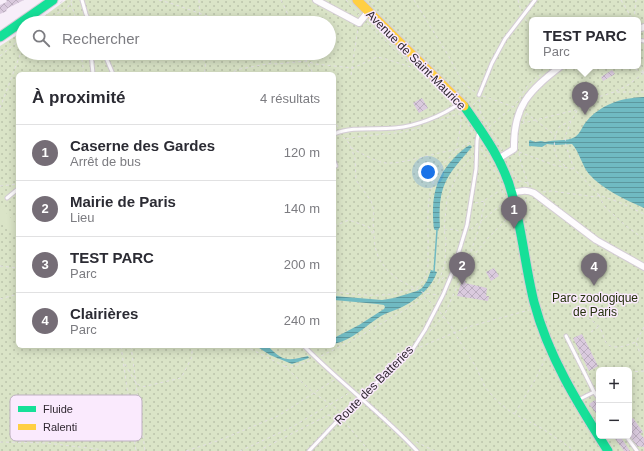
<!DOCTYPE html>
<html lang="fr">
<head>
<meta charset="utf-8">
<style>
  body { margin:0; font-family:Arial,sans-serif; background:#f2f2f3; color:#2b2b33 }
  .controls { position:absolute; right:12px; bottom:12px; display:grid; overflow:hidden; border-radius:6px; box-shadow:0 2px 10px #0003 }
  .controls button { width:36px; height:36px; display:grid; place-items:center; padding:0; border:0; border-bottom:1px solid #e1e1e2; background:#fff; color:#2b2b33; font:20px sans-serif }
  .you { position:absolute; left:428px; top:172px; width:14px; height:14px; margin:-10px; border:3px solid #fff; border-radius:50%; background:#1a73e8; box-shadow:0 0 0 6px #1a73e833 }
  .badge { display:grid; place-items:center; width:26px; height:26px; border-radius:50%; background:#756d76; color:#fff; font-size:13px; font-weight:700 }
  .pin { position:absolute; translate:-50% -33px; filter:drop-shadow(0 1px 2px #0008) }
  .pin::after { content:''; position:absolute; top:21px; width:14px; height:12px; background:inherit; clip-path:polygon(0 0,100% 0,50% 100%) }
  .popup { position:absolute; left:529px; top:17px; width:112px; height:52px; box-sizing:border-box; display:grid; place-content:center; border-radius:6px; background:#fff; filter:drop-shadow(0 1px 3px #0005); font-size:13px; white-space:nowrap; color:#7c7c81 }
  .popup b { font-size:15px; color:#2b2b33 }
  .popup::after { content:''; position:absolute; left:50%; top:100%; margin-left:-8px; border:8px solid transparent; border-top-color:#fff }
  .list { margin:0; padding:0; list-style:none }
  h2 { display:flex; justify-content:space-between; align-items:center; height:52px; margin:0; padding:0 16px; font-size:17px }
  h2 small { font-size:13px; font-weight:400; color:#7c7c81 }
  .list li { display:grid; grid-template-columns:26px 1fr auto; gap:12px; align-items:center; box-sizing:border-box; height:56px; padding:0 16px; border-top:1px solid #e1e1e2 }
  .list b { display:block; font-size:15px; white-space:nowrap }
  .list p { margin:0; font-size:13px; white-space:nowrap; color:#7c7c81 }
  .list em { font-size:13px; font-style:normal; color:#7c7c81 }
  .icon { flex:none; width:22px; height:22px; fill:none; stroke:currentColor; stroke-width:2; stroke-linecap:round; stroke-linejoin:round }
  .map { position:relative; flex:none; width:644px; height:451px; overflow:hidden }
  .search { position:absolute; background:#fff; box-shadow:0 2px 10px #0003; left:16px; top:16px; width:320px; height:44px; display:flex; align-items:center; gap:10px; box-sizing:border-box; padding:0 14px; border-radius:22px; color:#7c7c81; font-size:15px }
  .panel { position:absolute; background:#fff; box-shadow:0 2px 10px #0003; left:16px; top:72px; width:320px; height:276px; border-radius:6px }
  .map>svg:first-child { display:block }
</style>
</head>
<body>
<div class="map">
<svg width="644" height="451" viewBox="0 0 644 451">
  <defs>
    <pattern id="park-dots" width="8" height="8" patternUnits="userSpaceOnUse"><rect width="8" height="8" fill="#dae4c7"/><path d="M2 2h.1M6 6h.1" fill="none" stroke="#bbc4ab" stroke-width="1.8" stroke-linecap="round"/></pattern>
    <pattern id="water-rules" width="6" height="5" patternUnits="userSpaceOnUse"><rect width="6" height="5" fill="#70bac2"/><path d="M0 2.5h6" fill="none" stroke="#5c979e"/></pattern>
    <pattern id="building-cross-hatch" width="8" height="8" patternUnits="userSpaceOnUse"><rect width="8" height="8" fill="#dacade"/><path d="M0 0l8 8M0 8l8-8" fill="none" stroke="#bbaebf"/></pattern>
  </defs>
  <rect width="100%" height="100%" fill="#f7eef9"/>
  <path fill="url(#park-dots)" fill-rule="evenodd" d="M66,0H644V451H0V46L23,31V53H329V23H35ZM532,20H638V66H532ZM18,74H334V346H18ZM599,370H629V436H599Z"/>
  <path fill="#dae4c7" d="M0,206L18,226V238L0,218Z"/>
  <g fill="url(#water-rules)">
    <path d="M644,97V208C626,200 602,189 589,174C582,166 579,151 572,144L556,145L547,144L542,147L529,146V141L530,140L535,142L541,141L545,142C554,139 567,142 575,137C581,133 582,126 586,122C601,104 621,98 644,97Z"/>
    <path d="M470,145L472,147L471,148C445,178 438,186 440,227L438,230H435L434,229C431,200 434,178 455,157C459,153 464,148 470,145Z"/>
    <path d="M431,270L437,272C432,287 418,299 404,306C397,310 388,312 381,316C365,326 353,340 334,344V338L359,325L384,309L385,307L384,305L377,304L334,300V296L382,300L394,298L417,291L422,288L427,281Z"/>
    <path d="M256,346H268C283,362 288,361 308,356L309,358L292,364L270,355Z"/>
  </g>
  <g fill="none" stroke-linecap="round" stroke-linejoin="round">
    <path stroke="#70bac2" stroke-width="1.5" d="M434,272L437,230"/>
  </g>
  <g fill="url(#building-cross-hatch)">
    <path d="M6,0H24L8,8L6,10L7,11L0,14V5L7,2Z"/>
    <path d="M612,70L615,74L603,81L601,77Z"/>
    <path d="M422,98L428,108L419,113L413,103Z"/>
    <path d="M494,268L499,276L491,281L486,272Z"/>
    <path d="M462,280L466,281L465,283L487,288L486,296H489L488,301L457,296Z"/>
    <path d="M582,334L598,366L589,371L573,338Z"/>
    <path d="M595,400L599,405V417L589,404Z"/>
    <path d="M633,418L643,432L640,434L644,438V447L637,446L629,435V421Z"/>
    <path d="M613,436H620L630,451H624Z"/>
  </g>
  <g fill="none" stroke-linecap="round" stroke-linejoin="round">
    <defs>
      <g id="lane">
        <path d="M82,0L86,14L90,23"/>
        <path d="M638,40L644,41"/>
        <path d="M91,53L93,74"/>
        <path d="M104,53L113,74"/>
        <path d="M479,95L492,63L505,39L535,0"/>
        <path d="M334,134C353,126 374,130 395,128C417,126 442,116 460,103"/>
        <path d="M334,161L336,166L334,167"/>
        <path d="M7,198L18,189"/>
        <path d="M566,336L594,392L599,399"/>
        <path d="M304,346C340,383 382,413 417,451"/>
        <path d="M578,400L594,392"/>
        <path d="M626,436L637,451"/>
        <path d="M309,451L360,397L411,352L425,330L443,295L453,271L467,225L476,169L477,141L478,135L481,133"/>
      </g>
      <g id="street">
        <path d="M316,0L359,23L368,12"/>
        <path d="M638,29L644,27"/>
        <path d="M498,159L514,149C513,106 529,91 561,66"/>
        <path d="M512,193C521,191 526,189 534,193L596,240L644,267"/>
      </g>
      <g id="fast">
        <path d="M0,37L53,0"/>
        <path d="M464,106C483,133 504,162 512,194C522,229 525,266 534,302C548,356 578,404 608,451"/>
      </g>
      <path id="slow" d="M357,0L464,106"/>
    </defs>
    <use href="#lane" stroke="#d4ccd5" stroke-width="5"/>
    <use href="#street" stroke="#d4ccd5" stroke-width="8"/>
    <use href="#fast" stroke="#d4ccd5" stroke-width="11"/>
    <use href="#slow" stroke="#d4ccd5" stroke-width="11"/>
    <g stroke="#e3e0e3" stroke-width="1" stroke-dasharray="3 3" stroke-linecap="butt">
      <path d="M159,0C183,6 206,17 230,23"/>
      <path d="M199,0L200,23"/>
      <path d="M281,0L292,23"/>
      <path d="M346,0L359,15"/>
      <path d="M414,0L448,55L463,83L475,92"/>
      <path d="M518,0L521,11"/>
      <path d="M621,0L633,20"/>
      <path d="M60,3L64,0"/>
      <path d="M71,3L77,23"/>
      <path d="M372,4L378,0"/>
      <path d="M525,19L532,28"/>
      <path d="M634,20L636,0"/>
      <path d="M42,23L68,7L72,0"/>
      <path d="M367,23L408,62"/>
      <path d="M81,53L84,74"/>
      <path d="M200,53C205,61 207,65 204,74"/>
      <path d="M267,53L269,59L272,62"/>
      <path d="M303,53L313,74"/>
      <path d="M0,56L23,37"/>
      <path d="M638,59L644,74"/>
      <path d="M630,66L643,73"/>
      <path d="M228,74L240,69L272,63L276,64L306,61L315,64L353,68L377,57L386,59L414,68"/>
      <path d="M351,75L358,28"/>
      <path d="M616,91L628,85L644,73"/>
      <path d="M644,92H614L595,98L584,104L578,109L571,121L565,137L566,146L574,169L599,195L621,203L644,214"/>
      <path d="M483,96L514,107"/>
      <path d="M479,99L481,114L502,150"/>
      <path d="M473,105L478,100"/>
      <path d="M0,108L23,47"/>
      <path d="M526,113L556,136"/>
      <path d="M334,119L338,127"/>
      <path d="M441,120L457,114H461"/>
      <path d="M523,122L526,114"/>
      <path d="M468,124L473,134"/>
      <path d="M522,124L523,123L576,110"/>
      <path d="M489,127L515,105L528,85L543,73"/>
      <path d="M343,137L349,143L355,158L356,180L371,201L374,211L373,222L375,247L379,259L388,271L399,280L424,293L438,295"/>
      <path d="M346,139C371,133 398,136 422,127"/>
      <path d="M351,148C361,153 376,162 386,163C406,164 435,152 456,150L461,124V115"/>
      <path d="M481,149L495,172"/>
      <path d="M519,152L554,165L573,169"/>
      <path d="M519,153L521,163L528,183"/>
      <path d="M565,166C562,163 558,160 556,155C553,147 554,133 560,126L571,121"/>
      <path d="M512,171L517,180L527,183"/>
      <path d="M498,179L505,198"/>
      <path d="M0,186L18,184"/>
      <path d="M528,186V183L532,185"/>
      <path d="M543,192L551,191L596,197L599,195"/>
      <path d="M599,195L604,206L626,226L644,239"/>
      <path d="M485,200L501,190"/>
      <path d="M475,203L485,201L481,219"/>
      <path d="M522,206L525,205L526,196"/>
      <path d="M334,226L349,220L369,227L373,234"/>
      <path d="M471,229L506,201"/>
      <path d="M444,230L454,229L461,232"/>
      <path d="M467,263L481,222"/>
      <path d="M0,266L18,268"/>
      <path d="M458,268L466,265L487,239L509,217"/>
      <path d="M439,281L445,263L446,239L444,230L447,199L458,173L472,156"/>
      <path d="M334,292C353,294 372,297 391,294C400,293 407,289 416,289C418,286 422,283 424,279C429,271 428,262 428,252C429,218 422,186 448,159C455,151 462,145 472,142"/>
      <path d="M424,297L434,305"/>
      <path d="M0,299L18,294"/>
      <path d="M440,312L453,329L454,332L476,367L485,387L497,401L511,412L543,429L575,451"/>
      <path d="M587,318C593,321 598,324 601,330C605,339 604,347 617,347C623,347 630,344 636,342"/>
      <path d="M644,327L636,342L640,354L644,360"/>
      <path d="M430,331L444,316L466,266"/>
      <path d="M591,332L598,327"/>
      <path d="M121,346L136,451"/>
      <path d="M131,346L145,451"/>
      <path d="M245,346L284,366L314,393L340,411"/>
      <path d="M420,347L468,327L529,310"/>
      <path d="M321,356L355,339L418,302L445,276"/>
      <path d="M125,364L136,383L142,387L181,378L191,359L193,346"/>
      <path d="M284,366L291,367L312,360"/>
      <path d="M598,370H599"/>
      <path d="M629,372L644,371"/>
      <path d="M515,413L535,380L546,357"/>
      <path d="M344,421L369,451"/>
      <path d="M0,442L46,443L113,451"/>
      <path d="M416,442L435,451"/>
      <path d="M186,451L220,440L278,416L334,380"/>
      <path d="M240,451L292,427L349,393"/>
      <path d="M258,451L328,415L336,416"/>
    </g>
    <use href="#lane" stroke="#fefcfe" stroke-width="3"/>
    <use href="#street" stroke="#fefcfe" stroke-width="6"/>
    <use href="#fast" stroke="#16e098" stroke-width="9"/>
    <use href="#slow" stroke="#ffcf43" stroke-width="9"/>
  </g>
  <g text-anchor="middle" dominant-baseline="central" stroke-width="3" stroke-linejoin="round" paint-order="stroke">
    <g font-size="12" fill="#2f2730" stroke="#faeafd">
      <text transform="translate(416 60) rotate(45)">Avenue de Saint-Maurice</text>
      <text transform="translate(374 385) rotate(-45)">Route des Batteries</text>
    </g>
    <g font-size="12" fill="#25310c" stroke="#faeafd">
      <text x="595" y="298">Parc zoologique<tspan x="595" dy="14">de Paris</tspan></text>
    </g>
  </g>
  <rect x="10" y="395" width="132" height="46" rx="6" fill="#faeafd" stroke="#bdb0c0" stroke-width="1"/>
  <rect x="18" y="406" width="18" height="6" fill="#16e098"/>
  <rect x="18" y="424" width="18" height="6" fill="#ffcf43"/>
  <g font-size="11" fill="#2f2730">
    <text x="43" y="413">Fluide</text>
    <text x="43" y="431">Ralenti</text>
  </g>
</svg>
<div class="controls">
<button>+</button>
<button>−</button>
</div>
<div class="you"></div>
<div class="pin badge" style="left:514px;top:229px">1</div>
<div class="pin badge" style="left:462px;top:285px">2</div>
<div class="pin badge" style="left:585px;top:115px">3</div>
<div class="popup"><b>TEST PARC</b>Parc</div>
<div class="pin badge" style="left:594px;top:286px">4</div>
<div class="search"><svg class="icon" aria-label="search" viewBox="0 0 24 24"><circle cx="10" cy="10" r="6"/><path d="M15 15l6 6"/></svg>Rechercher</div>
<section class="panel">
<h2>À proximité<small>4 résultats</small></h2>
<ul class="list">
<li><span class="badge">1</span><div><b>Caserne des Gardes</b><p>Arrêt de bus</p></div><em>120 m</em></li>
<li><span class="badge">2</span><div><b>Mairie de Paris</b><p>Lieu</p></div><em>140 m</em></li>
<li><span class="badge">3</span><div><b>TEST PARC</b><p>Parc</p></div><em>200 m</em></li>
<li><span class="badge">4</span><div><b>Clairières</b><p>Parc</p></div><em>240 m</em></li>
</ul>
</section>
</div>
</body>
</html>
